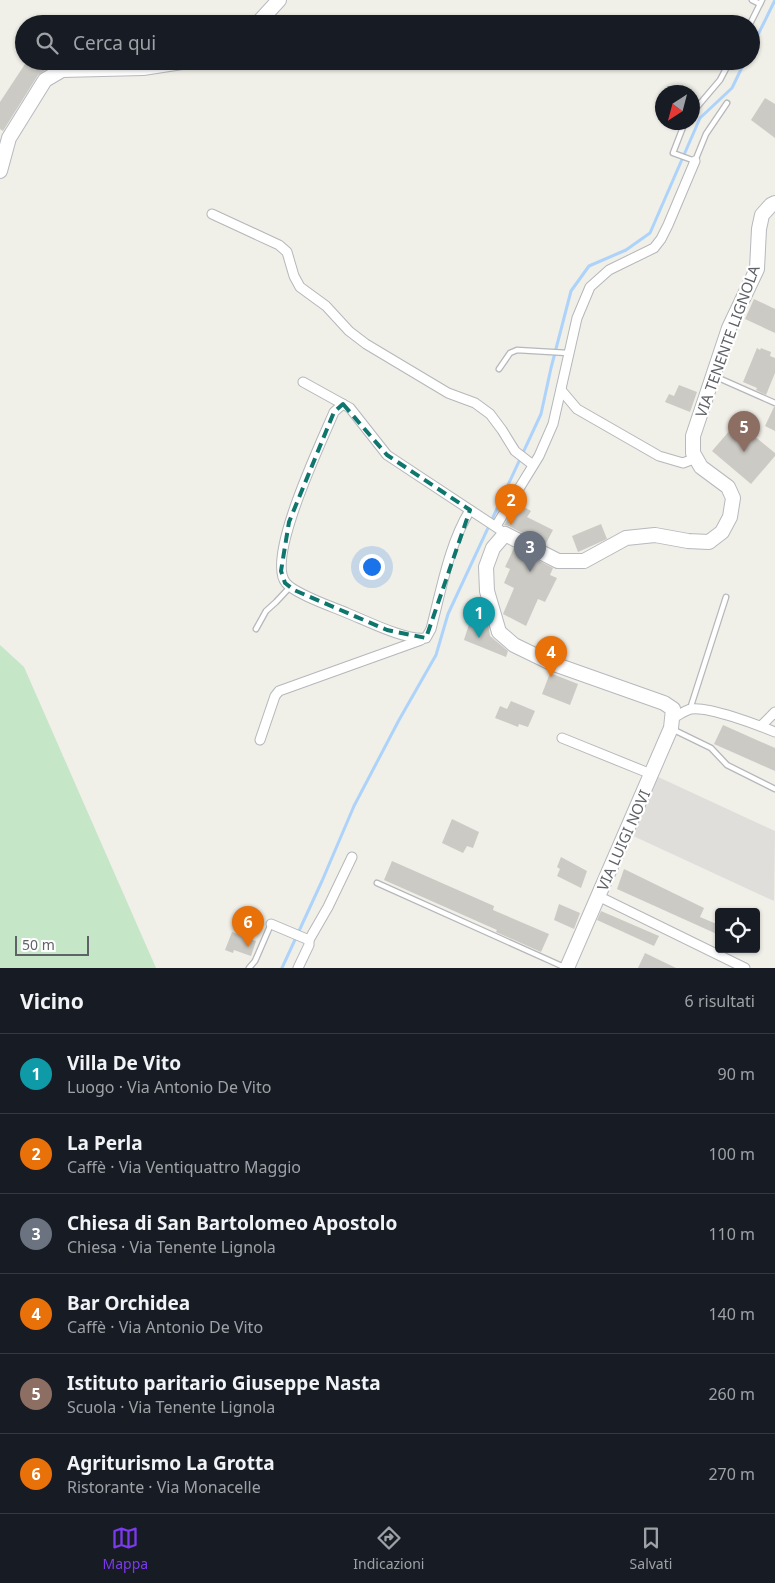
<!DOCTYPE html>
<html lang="it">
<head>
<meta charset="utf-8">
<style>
  body { margin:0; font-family:"Noto Sans",sans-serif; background:#242831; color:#f1f3f6 }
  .controls { position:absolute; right:15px; bottom:15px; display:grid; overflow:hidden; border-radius:5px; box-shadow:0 1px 4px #0004 }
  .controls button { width:45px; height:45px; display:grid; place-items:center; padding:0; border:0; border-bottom:1px solid #363941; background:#171b24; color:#f1f3f6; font:25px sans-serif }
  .compass { position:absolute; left:655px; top:85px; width:45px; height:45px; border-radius:50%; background:#171b24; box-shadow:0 1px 4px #0004; rotate:216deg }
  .scale { position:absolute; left:15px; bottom:12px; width:74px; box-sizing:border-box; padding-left:5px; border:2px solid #5f6267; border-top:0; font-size:14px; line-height:18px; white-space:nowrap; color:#5f6267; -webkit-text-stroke:4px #fff; paint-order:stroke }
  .you { position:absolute; left:371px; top:566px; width:18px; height:18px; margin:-12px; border:4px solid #fff; border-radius:50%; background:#1a73e8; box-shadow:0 0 0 8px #1a73e833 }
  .badge { display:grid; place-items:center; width:32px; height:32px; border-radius:50%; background:#7c3aed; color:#fff; font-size:16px; font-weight:700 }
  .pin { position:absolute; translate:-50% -41px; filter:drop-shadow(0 1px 2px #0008) }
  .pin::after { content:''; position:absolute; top:26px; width:18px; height:15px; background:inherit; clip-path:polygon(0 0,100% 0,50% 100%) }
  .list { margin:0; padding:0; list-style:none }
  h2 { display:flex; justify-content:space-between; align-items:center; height:65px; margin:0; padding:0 20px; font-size:21px }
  h2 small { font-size:16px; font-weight:400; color:#9ea1a6 }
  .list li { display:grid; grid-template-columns:32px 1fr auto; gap:15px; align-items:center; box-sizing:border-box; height:80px; padding:0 20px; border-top:1px solid #363941 }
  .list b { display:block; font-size:19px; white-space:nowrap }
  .list p { margin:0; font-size:16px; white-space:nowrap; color:#9ea1a6 }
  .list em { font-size:16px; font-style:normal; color:#9ea1a6 }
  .icon { flex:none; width:28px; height:28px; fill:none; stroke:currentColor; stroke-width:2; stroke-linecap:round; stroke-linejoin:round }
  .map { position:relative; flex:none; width:775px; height:968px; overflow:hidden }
  .search { position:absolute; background:#171b24; box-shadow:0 1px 4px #0004; left:15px; right:15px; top:15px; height:55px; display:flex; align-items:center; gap:12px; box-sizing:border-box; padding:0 18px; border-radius:28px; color:#9ea1a6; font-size:19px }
  .sheet { height:545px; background:#171b24 }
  nav { display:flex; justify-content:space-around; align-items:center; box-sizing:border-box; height:70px; border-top:1px solid #363941; background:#171b24; font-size:14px; color:#9ea1a6 }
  nav a { display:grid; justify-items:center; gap:2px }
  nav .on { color:#7c3aed }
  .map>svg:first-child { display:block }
</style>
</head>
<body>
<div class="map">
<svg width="775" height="968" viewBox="0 0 775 968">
  <rect width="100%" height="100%" fill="#f0efe8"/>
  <path fill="#dfdeda" d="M656,776L775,831L774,901L629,834Z"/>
  <path fill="#c6e6c8" d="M0,645L24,667L156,968H0Z"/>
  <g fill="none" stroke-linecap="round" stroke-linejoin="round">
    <g stroke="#add3fb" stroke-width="3">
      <path d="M751,49L775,0"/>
      <path d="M282,968L322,881L354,806L399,720L436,655L448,614L541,414L551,368L571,291L589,266L626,250L650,233L700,118L732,88L745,61"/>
    </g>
  </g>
  <g fill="#cccac4">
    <path d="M27,61H52L47,69L38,75L3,131L0,129V102Z"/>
    <path d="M765,98L775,104V138L751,120Z"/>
    <path d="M754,299L775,309V333L745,319Z"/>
    <path d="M757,348L760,350L761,348L771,352L770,356L775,358V373L766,395L756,390L757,388L743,382Z"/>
    <path d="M679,385L697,392L690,412L665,402L669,394L674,396Z"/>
    <path d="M774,407H775V431L765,426Z"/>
    <path d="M737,422L775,453V456L751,484L712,451Z"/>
    <path d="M517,503L531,511L527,517L553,530L545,545L509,526L504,525Z"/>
    <path d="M601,524L607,539L578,552L572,536Z"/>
    <path d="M514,548L553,568L550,575L557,578L545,602L538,599L526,626L503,614L514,588L504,583L510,569L505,567Z"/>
    <path d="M471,618L488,624L490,636L508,651L506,657L464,640Z"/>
    <path d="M550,673L578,684L570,705L542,694Z"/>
    <path d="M511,701L535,711L528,727L519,724L518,727L495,718L500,706L507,709Z"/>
    <path d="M723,725L775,748V771L714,744Z"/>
    <path d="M452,819L479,832L473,848L467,846L463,853L442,843Z"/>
    <path d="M561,857L587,871L581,888L557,876L560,869L557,867Z"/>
    <path d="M392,861L494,906L493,910L549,934L541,952L496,932L497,930L384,880Z"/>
    <path d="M624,869L704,908L700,917L719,925V935L617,889Z"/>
    <path d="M559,904L580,913L574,929L554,920Z"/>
    <path d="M601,911L659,936L654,946L597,920Z"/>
    <path d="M248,913L257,917L249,939L256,941L251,956L234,950L233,953L225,950L232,932L240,935Z"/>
    <path d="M645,953L676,968H638Z"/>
  </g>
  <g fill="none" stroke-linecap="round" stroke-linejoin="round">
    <defs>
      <g id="service">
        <path d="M752,0L760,4"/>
        <path d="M750,24L762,0"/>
        <path d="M692,113L720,80L730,61"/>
        <path d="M685,122L673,153L695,161L706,134L727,103"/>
        <path d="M499,369L510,353L517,350L568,353"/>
        <path d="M714,376L775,403"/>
        <path d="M256,629L266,611L276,602L290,587"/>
        <path d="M690,709L726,597"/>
        <path d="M672,729L711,748L727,765L775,789"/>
        <path d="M377,883L564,967"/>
        <path d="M249,968L255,961L271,924"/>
      </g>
      <g id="minor">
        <path d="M212,214L279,245L287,252L294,276L300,287L326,306L349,331L366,344L448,393L475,403L490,414L502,430L515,451L533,465"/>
        <path d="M303,382L350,408L387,455L499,529"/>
        <path d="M561,390L577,409L659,456L683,463L696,458"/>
        <path d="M343,404L334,412C322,441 265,559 286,583C295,594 333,607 347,613C367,621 406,641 426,638L431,629C441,591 449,544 470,510"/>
        <path d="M496,526L539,456L553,424L577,318L590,287L609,270L654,248L661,239L668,225L695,161"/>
        <path d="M673,718C678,716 685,710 691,709C708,706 758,725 775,732"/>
        <path d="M761,726L775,712"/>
        <path d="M562,738L651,774"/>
        <path d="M260,740L275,696L279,691L421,640"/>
        <path d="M598,896L745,968"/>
        <path d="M271,924L309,940"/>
        <path d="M298,968L309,945V940L328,907L352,857"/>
      </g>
      <g id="secondary">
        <path d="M257,24L279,0"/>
        <path d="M0,171L9,138L45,80L62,70L143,68L188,61"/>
        <path d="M567,968L671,728L673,709L664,703L551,663L514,645L499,632L487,591L486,567L493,548L505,534L558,561H584L626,538L655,535L688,541L709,542L722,532L730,517L733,498L728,487L701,467L693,453V436L729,328L757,269L759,229L762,215L771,205L775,203"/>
      </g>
    </defs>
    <use href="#service" stroke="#b5b7bb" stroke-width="7"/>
    <use href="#minor" stroke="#b5b7bb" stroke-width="11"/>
    <use href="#secondary" stroke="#b6b9be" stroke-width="16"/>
    <use href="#service" stroke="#fff" stroke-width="4.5"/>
    <use href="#minor" stroke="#fff" stroke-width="9"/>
    <use href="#secondary" stroke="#fff" stroke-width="14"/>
  </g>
  <path fill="none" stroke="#0f766e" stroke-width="4" stroke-dasharray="10 6" stroke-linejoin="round" d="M343,404L387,455L470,510L426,638L387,630L294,590L285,583L281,571L289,522L334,412Z"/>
  <g text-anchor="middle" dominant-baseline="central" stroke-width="4.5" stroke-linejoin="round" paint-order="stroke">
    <g font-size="15" fill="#5f6267" stroke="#fff">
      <text transform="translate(727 341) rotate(-70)">VIA TENENTE LIGNOLA</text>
      <text transform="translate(623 840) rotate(-66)">VIA LUIGI NOVI</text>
    </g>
  </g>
</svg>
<div class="controls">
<button><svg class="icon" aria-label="locate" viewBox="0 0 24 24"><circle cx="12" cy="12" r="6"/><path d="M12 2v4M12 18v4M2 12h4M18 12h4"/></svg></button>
</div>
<svg class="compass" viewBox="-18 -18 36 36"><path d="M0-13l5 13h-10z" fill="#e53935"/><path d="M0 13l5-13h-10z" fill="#9ea1a6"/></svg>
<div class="scale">50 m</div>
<div class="you"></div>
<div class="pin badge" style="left:479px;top:638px;background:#0f9aa8">1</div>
<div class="pin badge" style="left:511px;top:525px;background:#e8710a">2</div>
<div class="pin badge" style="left:530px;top:572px;background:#6b7280">3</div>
<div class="pin badge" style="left:551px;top:677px;background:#e8710a">4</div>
<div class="pin badge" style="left:744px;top:452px;background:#8d6e63">5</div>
<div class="pin badge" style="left:248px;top:947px;background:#e8710a">6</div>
<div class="search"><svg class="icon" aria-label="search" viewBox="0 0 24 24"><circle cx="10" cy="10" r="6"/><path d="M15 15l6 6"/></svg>Cerca qui</div>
</div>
<section class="sheet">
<h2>Vicino<small>6 risultati</small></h2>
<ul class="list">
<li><span class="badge" style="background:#0f9aa8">1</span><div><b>Villa De Vito</b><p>Luogo · Via Antonio De Vito</p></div><em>90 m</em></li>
<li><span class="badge" style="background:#e8710a">2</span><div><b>La Perla</b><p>Caffè · Via Ventiquattro Maggio</p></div><em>100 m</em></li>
<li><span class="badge" style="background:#6b7280">3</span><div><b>Chiesa di San Bartolomeo Apostolo</b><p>Chiesa · Via Tenente Lignola</p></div><em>110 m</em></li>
<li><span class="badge" style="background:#e8710a">4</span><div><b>Bar Orchidea</b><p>Caffè · Via Antonio De Vito</p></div><em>140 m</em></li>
<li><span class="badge" style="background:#8d6e63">5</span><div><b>Istituto paritario Giuseppe Nasta</b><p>Scuola · Via Tenente Lignola</p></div><em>260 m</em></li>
<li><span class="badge" style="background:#e8710a">6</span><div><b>Agriturismo La Grotta</b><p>Ristorante · Via Monacelle</p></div><em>270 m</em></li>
</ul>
</section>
<nav>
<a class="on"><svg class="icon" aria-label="map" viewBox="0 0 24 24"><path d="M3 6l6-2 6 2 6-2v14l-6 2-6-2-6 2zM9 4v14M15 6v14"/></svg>Mappa</a>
<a><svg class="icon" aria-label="directions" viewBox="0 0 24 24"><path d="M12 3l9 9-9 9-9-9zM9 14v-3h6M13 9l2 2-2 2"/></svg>Indicazioni</a>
<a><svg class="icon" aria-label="saved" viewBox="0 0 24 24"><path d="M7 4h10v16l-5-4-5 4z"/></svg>Salvati</a>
</nav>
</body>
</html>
